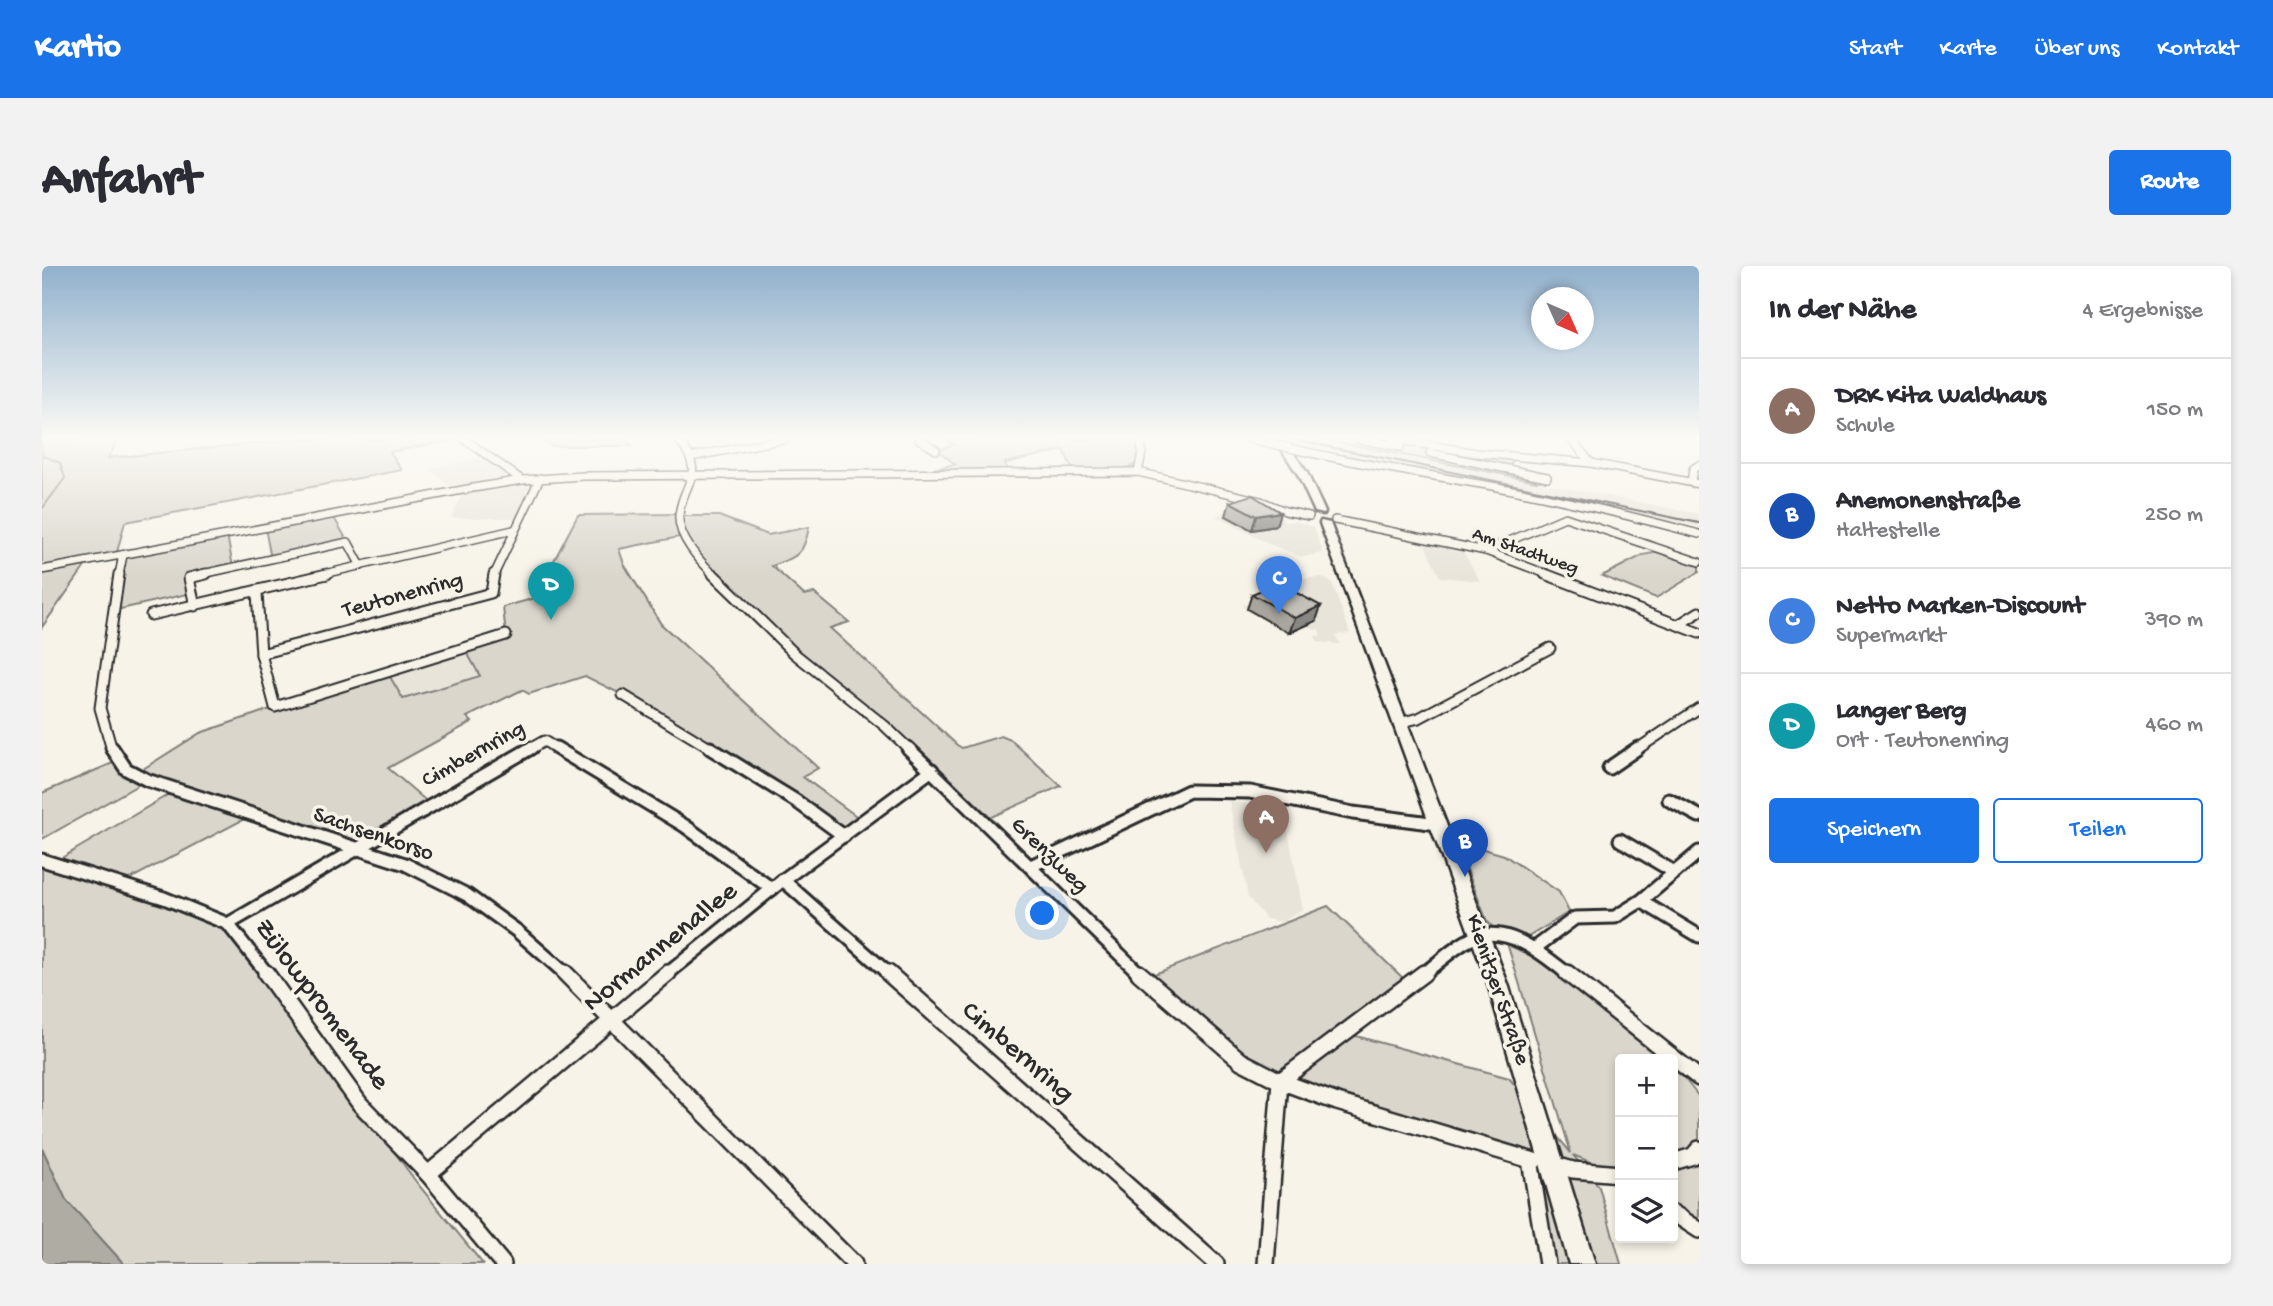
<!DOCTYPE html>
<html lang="de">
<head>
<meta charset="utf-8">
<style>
  body { margin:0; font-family:"Gochi Hand",sans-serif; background:#f2f2f3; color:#2b2b33 }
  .controls { position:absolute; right:21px; bottom:21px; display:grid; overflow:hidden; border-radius:7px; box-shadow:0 4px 10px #0003 }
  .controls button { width:63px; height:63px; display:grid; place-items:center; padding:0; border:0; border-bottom:2px solid #e1e1e2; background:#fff; color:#2b2b33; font:35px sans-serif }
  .compass { position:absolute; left:1489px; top:21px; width:63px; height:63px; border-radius:50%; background:#fff; box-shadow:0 4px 10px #0003; rotate:135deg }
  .you { position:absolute; left:1001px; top:648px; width:24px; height:24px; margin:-18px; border:5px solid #fff; border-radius:50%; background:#1a73e8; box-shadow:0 0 0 10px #1a73e833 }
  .badge { display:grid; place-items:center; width:46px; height:46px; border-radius:50%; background:#1a73e8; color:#fff; font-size:23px; font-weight:700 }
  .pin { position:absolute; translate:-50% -58px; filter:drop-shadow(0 2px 4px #0008) }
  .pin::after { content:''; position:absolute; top:37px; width:24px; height:21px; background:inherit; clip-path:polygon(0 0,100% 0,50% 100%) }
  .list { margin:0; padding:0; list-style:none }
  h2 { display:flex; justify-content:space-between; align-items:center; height:91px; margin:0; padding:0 28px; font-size:30px }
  h2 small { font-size:23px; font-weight:400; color:#7c7c81 }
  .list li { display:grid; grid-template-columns:46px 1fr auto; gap:21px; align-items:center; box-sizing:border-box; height:105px; padding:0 28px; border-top:2px solid #e1e1e2 }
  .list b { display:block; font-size:26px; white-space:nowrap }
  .list p { margin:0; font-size:23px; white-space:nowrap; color:#7c7c81 }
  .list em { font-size:23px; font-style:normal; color:#7c7c81 }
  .actions { display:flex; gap:14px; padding:21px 28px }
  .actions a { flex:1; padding:16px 0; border:2px solid #1a73e8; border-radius:7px; text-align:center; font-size:24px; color:#1a73e8 }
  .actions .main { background:#1a73e8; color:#fff }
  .icon { flex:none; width:38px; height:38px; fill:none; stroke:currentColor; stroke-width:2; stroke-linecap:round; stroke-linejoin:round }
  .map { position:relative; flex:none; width:1657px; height:998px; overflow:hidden; border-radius:7px }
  header { display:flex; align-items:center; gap:42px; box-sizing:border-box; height:98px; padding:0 35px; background:#1a73e8; color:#fff }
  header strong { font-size:33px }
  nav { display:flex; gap:38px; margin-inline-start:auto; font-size:24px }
  .intro { display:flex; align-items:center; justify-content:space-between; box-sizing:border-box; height:168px; padding:0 42px }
  h1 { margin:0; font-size:49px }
  .button { padding:18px 32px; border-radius:7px; background:#1a73e8; color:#fff; font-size:24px; font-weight:700 }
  main { display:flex; gap:42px; padding:0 42px }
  aside { flex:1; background:#fff; border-radius:7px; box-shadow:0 4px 10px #0003 }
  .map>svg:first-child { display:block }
</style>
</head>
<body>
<header>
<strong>Kartio</strong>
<nav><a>Start</a><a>Karte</a><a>Über uns</a><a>Kontakt</a></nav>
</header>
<div class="intro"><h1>Anfahrt</h1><a class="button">Route</a></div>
<main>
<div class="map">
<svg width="1657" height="998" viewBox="0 0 1657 998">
  <rect width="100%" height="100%" fill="#f7f3e8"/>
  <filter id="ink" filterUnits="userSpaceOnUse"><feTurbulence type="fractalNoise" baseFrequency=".0143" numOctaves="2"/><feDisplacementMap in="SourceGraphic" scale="14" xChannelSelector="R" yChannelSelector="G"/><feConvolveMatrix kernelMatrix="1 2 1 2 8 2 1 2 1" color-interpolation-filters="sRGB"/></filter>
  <g filter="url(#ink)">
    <g fill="#e8e4da">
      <path d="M1215,173H1315L1464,210L1657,248V261L1349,199L1346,203Z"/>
      <path d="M442,191L467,210L411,223L388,203Z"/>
      <path d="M489,217L477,252H409L421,227Z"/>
      <path d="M1211,240L1243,253L1240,254L1243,256L1253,255L1272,261L1281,287L1260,291L1225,277L1174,250Z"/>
      <path d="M1380,273L1419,282L1438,315L1398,311Z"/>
      <path d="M1280,311L1290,317L1308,367L1293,369L1298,378L1276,376L1273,370H1279L1277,363L1273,364L1265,359L1247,367L1200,340L1261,315L1260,313Z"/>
      <path d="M422,381L438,410L361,433L344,404Z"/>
      <path d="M1187,535L1242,543L1261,644L1240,656L1224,653L1206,631Z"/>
    </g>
    <g fill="#dad6cc" stroke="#82807c" stroke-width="2">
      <path d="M0,173H76L66,192L256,173H415L348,186L360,204L83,256L75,286L47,295L0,361Z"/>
      <path d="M500,173H583L590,180H510Z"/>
      <path d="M903,173H1099L1100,187L1093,199L1073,205H1031L1022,184L963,197L966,204L883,205L913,198L895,184L912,179Z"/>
      <path d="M1280,173H1339L1422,188L1471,194L1467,202L1497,209L1495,215Z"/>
      <path d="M637,248L638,250H677L726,269L767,261C762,289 756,290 730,300L762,329L772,327L807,356L788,362L915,479L920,482L959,470L969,474L1019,520L940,555L890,504L700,339L642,270L577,283L582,298L619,358L776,502L761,511L821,555L802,570L581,429L543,410L487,428L480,424L425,451L430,456L346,502L389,539L315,583L208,550L78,618L186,658L375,917L441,998H82L24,934L0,882V594L11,597L134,524L105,514L0,573V527L78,494L93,508L158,467L344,404L361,433L438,410L422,381L464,369L461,341L504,329L499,319L536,249Z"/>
      <path d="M291,250L306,276L229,293L223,262Z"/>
      <path d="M185,269L191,301L153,310L150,327L70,345L76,292Z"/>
      <path d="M1622,285L1657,298V306L1614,332L1560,310L1601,289Z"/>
      <path d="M1414,575L1462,589L1517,626L1527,646L1470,681L1506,698L1626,793H1578V908L1531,889L1557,921L1579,998H1505L1487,894L1238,815L1102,712L1286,640L1367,718L1303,767L1467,812L1529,887L1465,677L1445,655Z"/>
      <path d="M1631,798L1657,831V957L1631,939Z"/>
    </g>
    <path fill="#afaca4" stroke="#7a7874" stroke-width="2" d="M0,882L24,934L82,998H0Z"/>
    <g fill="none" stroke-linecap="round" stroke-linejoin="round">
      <path stroke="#7a7874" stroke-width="2" d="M0,189L18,197L23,212L0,243"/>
      <defs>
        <g id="street-far3">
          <path d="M422,173L480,214"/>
          <path d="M636,173C666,210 641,214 637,249C635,271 658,295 672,309"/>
          <path d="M877,173L894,184"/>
          <path d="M1208,173L1235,179"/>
          <path d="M1317,173L1358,181"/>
          <path d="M1350,173L1435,187L1549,197L1657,218"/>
          <path d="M1529,173L1549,197"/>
          <path d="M1256,184C1322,199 1388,209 1455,221C1523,234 1590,250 1657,268"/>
          <path d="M1388,187L1505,211"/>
          <path d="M648,191L744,173"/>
          <path d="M1096,206L1100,187L1099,173"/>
          <path d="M1649,216L1651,203L1657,199"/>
          <path d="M1293,254L1444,285L1507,309"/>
          <path d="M1444,285L1523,251L1657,296"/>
          <path d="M0,304L431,222L480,214L541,210L1096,206L1219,235L1243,245L1267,250"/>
          <path d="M77,309L81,289"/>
          <path d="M156,309L306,276L319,300"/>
          <path d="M278,309L471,264"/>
          <path d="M452,309L498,212"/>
        </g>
        <g id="street-far2">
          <path d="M671,308L753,388L843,460L868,484"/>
          <path d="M1503,308L1657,367"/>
          <path d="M215,327L219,388L233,441L464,369"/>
          <path d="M153,340L147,312L164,308"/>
          <path d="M109,349L285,308"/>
          <path d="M1636,359L1657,346"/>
          <path d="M219,388L449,327L452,308"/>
          <path d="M581,429L671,484"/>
          <path d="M1357,457L1377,452L1508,382"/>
          <path d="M70,484L58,442L77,308"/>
          <path d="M486,484L502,475L517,484"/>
          <path d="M1594,484L1657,442"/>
        </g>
        <g id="street-far1">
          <path d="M70,482L84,503L105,514L363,598L425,629L475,665L525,709"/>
          <path d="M514,482L643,560L730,623"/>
          <path d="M668,482L754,535L802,570"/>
          <path d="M866,482L1099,709"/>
          <path d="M1567,502L1596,482"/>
          <path d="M1627,534L1657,550"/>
          <path d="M1578,574L1632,606"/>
          <path d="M0,594L122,632L186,658L226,709"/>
          <path d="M989,600L1147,525L1208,526L1311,547L1396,558"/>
          <path d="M741,614L848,709"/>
          <path d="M1599,635L1657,670"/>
          <path d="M186,658L489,482"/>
          <path d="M1493,682L1533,652L1573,651L1599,635L1657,586"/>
          <path d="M624,709L741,614L890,504"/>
          <path d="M1380,709C1395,698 1412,681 1429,673C1464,656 1502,689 1527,709"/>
        </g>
        <g id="street">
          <path d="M224,707L318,838L386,908L461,998"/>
          <path d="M523,707L812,998"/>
          <path d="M846,707L1174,998"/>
          <path d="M1097,707L1199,795L1238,815L1295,836L1492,895"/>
          <path d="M1525,707L1657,812"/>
          <path d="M1488,894L1505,998"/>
          <path d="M1631,896L1651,890L1657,883"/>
          <path d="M1510,898L1531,904L1578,908"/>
          <path d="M386,908L626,707"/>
          <path d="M1631,947L1657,964"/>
          <path d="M1224,998L1238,815L1382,707"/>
        </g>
        <g id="secondary">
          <path d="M1242,182H1248L1265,207L1283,246L1282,248L1273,246L1255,207L1240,184Z"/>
          <path d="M1279,255L1288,257L1466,718L1553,998H1527L1446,718L1278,257Z"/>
        </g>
      </defs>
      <use href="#street-far3" stroke="#2b2b2b" stroke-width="10"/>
      <use href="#street-far2" stroke="#2b2b2b" stroke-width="13"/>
      <use href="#street-far1" stroke="#2b2b2b" stroke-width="17"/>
      <use href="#street" stroke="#2b2b2b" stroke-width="20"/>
      <use href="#secondary" stroke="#2b2b2b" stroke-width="5"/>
      <use href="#street-far3" stroke="#f7f3e8" stroke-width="7"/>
      <use href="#street-far2" stroke="#f7f3e8" stroke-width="9"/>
      <use href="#street-far1" stroke="#f7f3e8" stroke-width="11"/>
      <use href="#street" stroke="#f7f3e8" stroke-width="15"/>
      <use href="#secondary" fill="#f7f3e8" fill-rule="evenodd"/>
      <path stroke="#2b2b2b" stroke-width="2" d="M1249,173L1657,257"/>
      <defs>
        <path id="street-bridge" d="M1235,179L1256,184"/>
      </defs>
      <use href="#street-bridge" stroke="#2b2b2b" stroke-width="10" stroke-linecap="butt"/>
      <use href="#street-bridge" stroke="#f7f3e8" stroke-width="7"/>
    </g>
    <g fill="#a9a69f" stroke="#2b2b2b" stroke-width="2">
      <path d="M1188,236L1238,246L1234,260L1210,264L1184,250Z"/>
      <path d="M1210,328L1274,355L1247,367L1205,343Z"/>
    </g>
    <g fill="#898782" stroke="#2b2b2b" stroke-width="2">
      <path d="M1238,246L1234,260L1210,264L1214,250Z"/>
      <path d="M1279,340L1274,355L1247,367L1253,352Z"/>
    </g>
    <g fill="#c4c1b9" stroke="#2b2b2b" stroke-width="2">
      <path d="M1210,229L1238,246L1214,250L1188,236Z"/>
      <path d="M1232,319H1240L1279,340L1253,352L1210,328Z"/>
    </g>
  </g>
  <linearGradient id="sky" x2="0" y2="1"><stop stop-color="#91b1cd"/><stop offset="0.55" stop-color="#fbfaf5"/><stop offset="1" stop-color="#fbfaf5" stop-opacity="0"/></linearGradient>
  <rect width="1657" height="312" fill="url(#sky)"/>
  <g text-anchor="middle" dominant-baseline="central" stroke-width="7" stroke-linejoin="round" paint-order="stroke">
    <g font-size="19" fill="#2b2b2b" stroke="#f7f3e8">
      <text transform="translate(1483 286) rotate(19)">Am Stadtweg</text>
    </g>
    <g font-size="23" fill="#2b2b2b" stroke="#f7f3e8">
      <text transform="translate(361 330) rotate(-15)">Teutonenring</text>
      <text transform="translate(432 489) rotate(-29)">Cimbernring</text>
      <text transform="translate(331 569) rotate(19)">Sachsenkorso</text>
      <text transform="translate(1007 590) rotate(44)">Grenzweg</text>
      <text transform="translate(1455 724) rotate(71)">Kienitzer Straße</text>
    </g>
    <g font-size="28" fill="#2b2b2b" stroke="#f7f3e8">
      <text transform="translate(619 682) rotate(-39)">Normannenallee</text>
      <text transform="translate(279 739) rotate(53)">Zülowpromenade</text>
      <text transform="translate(975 787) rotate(41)">Cimbernring</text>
    </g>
  </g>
</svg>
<div class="controls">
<button>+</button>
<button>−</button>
<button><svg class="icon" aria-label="layers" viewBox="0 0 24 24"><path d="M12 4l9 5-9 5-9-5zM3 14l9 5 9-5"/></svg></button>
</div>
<svg class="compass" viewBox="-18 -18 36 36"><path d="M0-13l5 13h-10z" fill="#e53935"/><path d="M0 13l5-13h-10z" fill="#7c7c81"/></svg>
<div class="you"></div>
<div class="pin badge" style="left:1224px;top:587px;background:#8d6e63">A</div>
<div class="pin badge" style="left:1423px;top:611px;background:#1a4fb4">B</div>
<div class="pin badge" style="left:1237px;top:348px;background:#3f7fe0">C</div>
<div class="pin badge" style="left:509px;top:354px;background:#0f9aa8">D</div>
</div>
<aside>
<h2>In der Nähe<small>4 Ergebnisse</small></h2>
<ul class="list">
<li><span class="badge" style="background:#8d6e63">A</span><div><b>DRK Kita Waldhaus</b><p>Schule</p></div><em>150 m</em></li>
<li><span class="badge" style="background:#1a4fb4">B</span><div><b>Anemonenstraße</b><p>Haltestelle</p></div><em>250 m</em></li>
<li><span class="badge" style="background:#3f7fe0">C</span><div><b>Netto Marken-Discount</b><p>Supermarkt</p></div><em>390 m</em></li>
<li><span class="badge" style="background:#0f9aa8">D</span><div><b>Langer Berg</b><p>Ort · Teutonenring</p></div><em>460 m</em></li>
</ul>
<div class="actions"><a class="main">Speichern</a><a>Teilen</a></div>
</aside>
</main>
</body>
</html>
